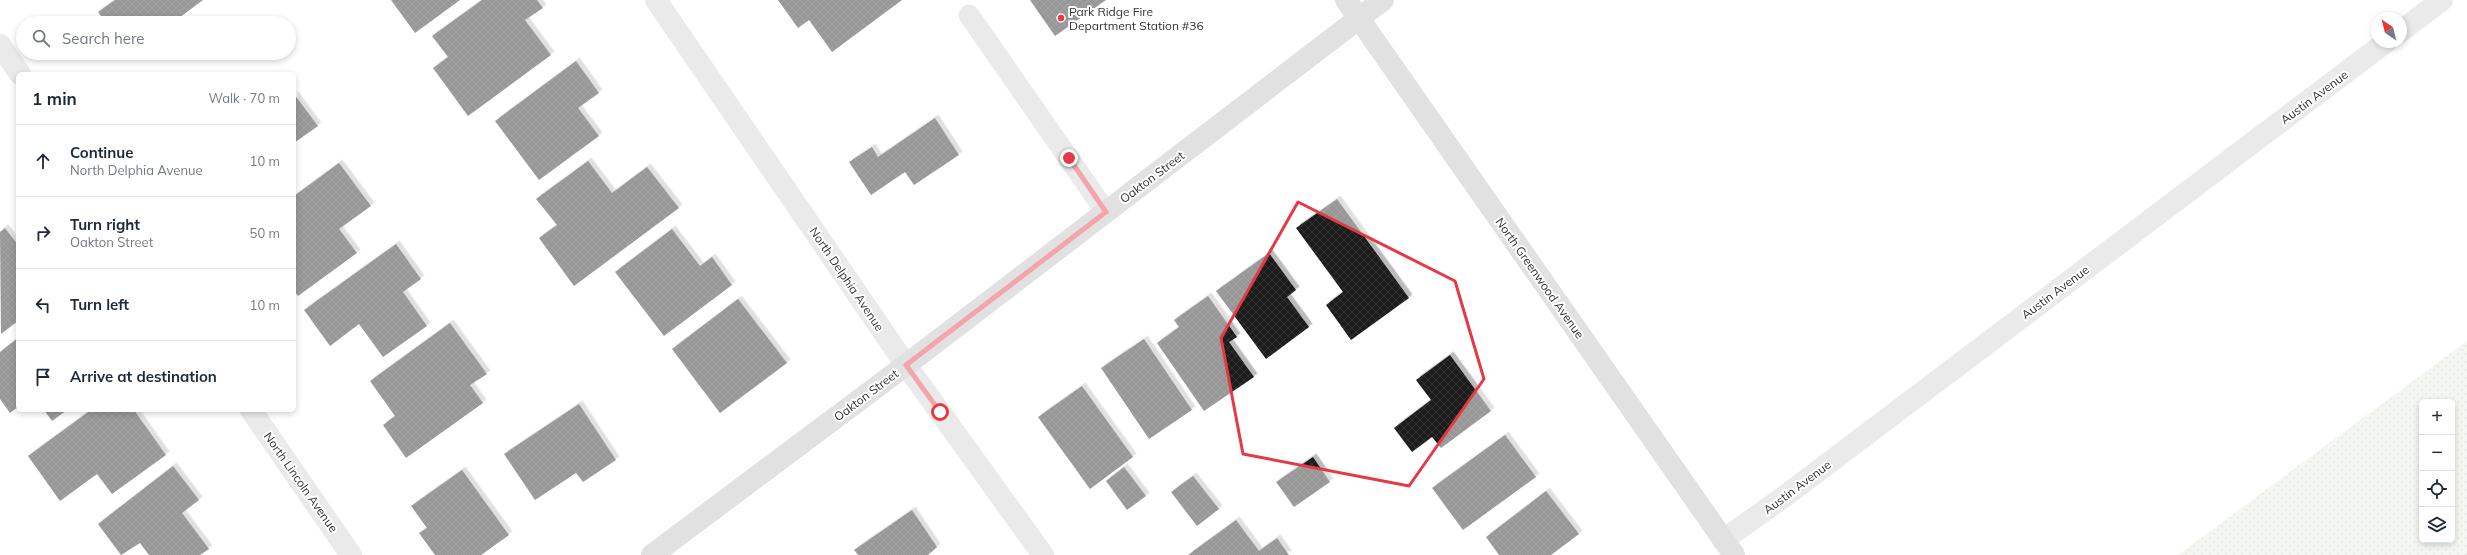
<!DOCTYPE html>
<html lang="en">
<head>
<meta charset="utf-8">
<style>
  body { margin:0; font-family:Mulish,sans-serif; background:#f6f6f7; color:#1f2937 }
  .controls { position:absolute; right:12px; bottom:12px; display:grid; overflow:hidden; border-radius:6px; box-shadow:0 2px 6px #0003 }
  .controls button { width:36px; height:36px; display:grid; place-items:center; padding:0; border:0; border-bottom:1px solid #e0e1e3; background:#fff; color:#1f2937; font:20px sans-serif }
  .compass { position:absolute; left:2371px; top:12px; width:36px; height:36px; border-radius:50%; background:#fff; box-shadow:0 2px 6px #0003; rotate:325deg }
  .stop { position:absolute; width:12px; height:12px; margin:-9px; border:3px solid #e63946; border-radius:50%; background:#fff }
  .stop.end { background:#e63946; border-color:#fff; box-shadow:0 1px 4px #0008 }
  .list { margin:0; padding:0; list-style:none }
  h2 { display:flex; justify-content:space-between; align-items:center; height:52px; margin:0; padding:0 16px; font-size:17px }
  h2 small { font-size:13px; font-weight:400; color:#747a83 }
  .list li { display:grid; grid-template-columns:26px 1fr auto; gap:12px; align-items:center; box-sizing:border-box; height:72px; padding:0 16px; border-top:1px solid #e0e1e3 }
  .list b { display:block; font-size:15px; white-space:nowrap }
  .list p { margin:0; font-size:13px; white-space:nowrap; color:#747a83 }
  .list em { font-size:13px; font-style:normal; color:#747a83 }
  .icon { flex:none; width:22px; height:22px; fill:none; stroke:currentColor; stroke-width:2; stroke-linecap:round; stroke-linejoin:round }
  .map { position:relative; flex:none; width:2467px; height:555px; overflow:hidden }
  .search { position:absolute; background:#fff; box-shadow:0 2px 6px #0003; left:16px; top:16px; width:280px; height:44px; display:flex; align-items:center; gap:10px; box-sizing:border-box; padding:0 14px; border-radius:22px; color:#747a83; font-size:15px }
  .panel { position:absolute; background:#fff; box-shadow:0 2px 6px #0003; left:16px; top:72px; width:280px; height:340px; border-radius:6px }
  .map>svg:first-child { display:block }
</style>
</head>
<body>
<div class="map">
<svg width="2467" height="555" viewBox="0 0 2467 555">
  <defs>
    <pattern id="grass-dots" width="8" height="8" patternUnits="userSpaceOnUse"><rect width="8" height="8" fill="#e6ecdf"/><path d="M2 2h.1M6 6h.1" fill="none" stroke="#c6cbc0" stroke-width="1.8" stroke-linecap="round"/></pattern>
    <pattern id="building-cross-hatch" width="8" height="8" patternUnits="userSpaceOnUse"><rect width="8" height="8" fill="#1a1a1a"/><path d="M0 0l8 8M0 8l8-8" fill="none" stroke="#333"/></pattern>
    <filter id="shadow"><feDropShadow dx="3.5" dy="-3.5" stdDeviation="0" flood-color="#0004"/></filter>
  </defs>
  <rect width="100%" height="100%" fill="#fff"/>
  <path fill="url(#grass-dots)" fill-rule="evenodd" d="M2467,341V555H2178ZM2422,402H2452V540H2422Z"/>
  <g fill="url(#building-cross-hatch)" filter="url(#shadow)">
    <path d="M115,0H203L172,23H106L98,12Z"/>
    <path d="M391,0H460L415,33Z"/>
    <path d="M482,0H537L543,8L525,20L551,55L468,116L433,68L448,57L432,36Z"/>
    <path d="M778,0H902L832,52L809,20L798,28Z"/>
    <path d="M1030,0H1106L1055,36Z"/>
    <path d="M576,61L599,93L578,108L599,136L539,180L495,121Z"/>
    <path d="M294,94L318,126L294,143Z"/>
    <path d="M935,118L959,155L914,185L905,172L871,195L849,162L872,147L878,157Z"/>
    <path d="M588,161L612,193L647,167L679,208L574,286L539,238L557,225L536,199Z"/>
    <path d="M339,163L371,206L339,229L357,253L298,296L294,291V196Z"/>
    <path d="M1337,199L1409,298L1351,340L1326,305L1343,292L1296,228Z"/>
    <path d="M5,228L18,245V321L1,334L0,232Z"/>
    <path d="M672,229L700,266L712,257L732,285L664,336L615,272Z"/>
    <path d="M396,244L421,279L403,292L427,326L383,357L359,324L330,346L304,310Z"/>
    <path d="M1269,253L1296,290L1287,297L1309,327L1266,359L1216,291Z"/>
    <path d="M1208,296L1237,337L1229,342L1254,377L1204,411L1157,343L1179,327L1174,320Z"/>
    <path d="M738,299L787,363L720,413L672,349Z"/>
    <path d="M450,323L487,374L470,385L483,403L406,458L383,425L395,416L370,381Z"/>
    <path d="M18,338V407L10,413L0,399V352Z"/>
    <path d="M1144,339L1192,410L1149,439L1101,368Z"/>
    <path d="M1450,355L1491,411L1441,448L1432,437L1412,452L1394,428L1431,400L1416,380Z"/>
    <path d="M1082,386L1133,457L1090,489L1038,417Z"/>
    <path d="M579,404L616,460L583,482L576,473L535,500L504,454Z"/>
    <path d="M44,410H67L52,421Z"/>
    <path d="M91,410H134L166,455L112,494L97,474L60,501L28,456Z"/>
    <path d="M1505,435L1536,477L1463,530L1432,488Z"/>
    <path d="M1313,457L1330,482L1294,507L1276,482Z"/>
    <path d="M173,466L199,500L182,513L209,549L200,555H149L140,543L121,555L98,524Z"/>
    <path d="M1124,467L1146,496L1127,510L1106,481Z"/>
    <path d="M462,470L509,535L481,555H435L419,533L427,528L411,506Z"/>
    <path d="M1193,476L1219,509L1197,526L1171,492Z"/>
    <path d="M1546,491L1579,534L1551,555H1499L1486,537Z"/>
    <path d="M912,510L937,547L928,555H858L854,550Z"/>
    <path d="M1236,520L1259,551L1277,538L1289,555H1188Z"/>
  </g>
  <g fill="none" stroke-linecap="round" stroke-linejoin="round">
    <path stroke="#d0d0d0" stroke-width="21" d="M969,15L1106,212"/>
    <g stroke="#d0d0d0" stroke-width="22">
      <path d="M656,0L906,365L1043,555"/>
      <path d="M2401,31L2442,0"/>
      <path d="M0,45L20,74"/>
      <path d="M251,410L351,555"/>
      <path d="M1723,540L1785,496L2386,42"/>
    </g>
    <g stroke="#bdbdbd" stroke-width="22">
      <path d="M1346,0L1734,555"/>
      <path d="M652,555L906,365L1383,0"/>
    </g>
  </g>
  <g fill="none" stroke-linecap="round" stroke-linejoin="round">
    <path stroke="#e63946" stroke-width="5" d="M940,412L906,365L1106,212L1069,158"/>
  </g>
  <path d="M0 0H2467V555H0ZM1298,202L1455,281L1484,379L1409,486L1243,454L1221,338Z" fill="#fff" fill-opacity=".55" fill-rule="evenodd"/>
  <path fill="none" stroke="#e63946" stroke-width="3" stroke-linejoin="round" d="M1298,202L1455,281L1484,379L1409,486L1243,454L1221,338Z"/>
  <circle fill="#e63946" stroke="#fff" stroke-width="1.5" cx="1061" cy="18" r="4"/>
  <g text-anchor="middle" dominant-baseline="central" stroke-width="4" stroke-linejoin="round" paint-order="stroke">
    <g font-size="12" fill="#333" stroke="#fff" text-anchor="start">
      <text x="1069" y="11">Park Ridge Fire<tspan x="1069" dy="14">Department Station #36</tspan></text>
    </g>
    <g font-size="12" fill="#333" stroke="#fff">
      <text transform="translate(2314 97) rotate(-37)">Austin Avenue</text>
      <text transform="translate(1152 177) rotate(-37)">Oakton Street</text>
      <text transform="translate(1540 278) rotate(55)">North Greenwood Avenue</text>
      <text transform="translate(847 279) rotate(56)">North Delphia Avenue</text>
      <text transform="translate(2055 292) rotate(-37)">Austin Avenue</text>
      <text transform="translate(866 395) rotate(-37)">Oakton Street</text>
      <text transform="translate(301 482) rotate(55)">North Lincoln Avenue</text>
      <text transform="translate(1797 487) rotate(-37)">Austin Avenue</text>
    </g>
  </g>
</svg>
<div class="controls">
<button>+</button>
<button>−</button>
<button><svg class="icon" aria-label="locate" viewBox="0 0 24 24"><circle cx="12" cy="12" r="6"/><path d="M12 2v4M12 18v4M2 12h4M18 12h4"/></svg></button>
<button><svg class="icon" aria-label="layers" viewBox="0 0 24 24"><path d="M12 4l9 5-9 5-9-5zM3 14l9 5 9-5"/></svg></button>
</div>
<svg class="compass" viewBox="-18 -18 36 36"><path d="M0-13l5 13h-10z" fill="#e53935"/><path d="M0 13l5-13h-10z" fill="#747a83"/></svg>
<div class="stop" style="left:940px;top:412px"></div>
<div class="stop end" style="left:1069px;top:158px"></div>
<div class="search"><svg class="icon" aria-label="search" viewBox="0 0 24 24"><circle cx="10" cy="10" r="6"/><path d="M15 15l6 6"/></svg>Search here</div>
<section class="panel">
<h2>1 min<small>Walk · 70 m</small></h2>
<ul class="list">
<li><svg class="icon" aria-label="ahead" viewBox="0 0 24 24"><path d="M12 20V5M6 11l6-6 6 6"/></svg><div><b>Continue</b><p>North Delphia Avenue</p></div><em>10 m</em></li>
<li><svg class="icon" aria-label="right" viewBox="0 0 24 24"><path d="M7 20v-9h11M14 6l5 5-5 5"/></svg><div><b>Turn right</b><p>Oakton Street</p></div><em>50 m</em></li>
<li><svg class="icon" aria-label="left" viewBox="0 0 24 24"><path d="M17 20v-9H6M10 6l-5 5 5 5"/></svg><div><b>Turn left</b></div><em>10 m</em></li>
<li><svg class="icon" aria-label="arrive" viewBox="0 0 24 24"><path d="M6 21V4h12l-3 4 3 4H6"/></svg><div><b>Arrive at destination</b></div></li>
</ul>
</section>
</div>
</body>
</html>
